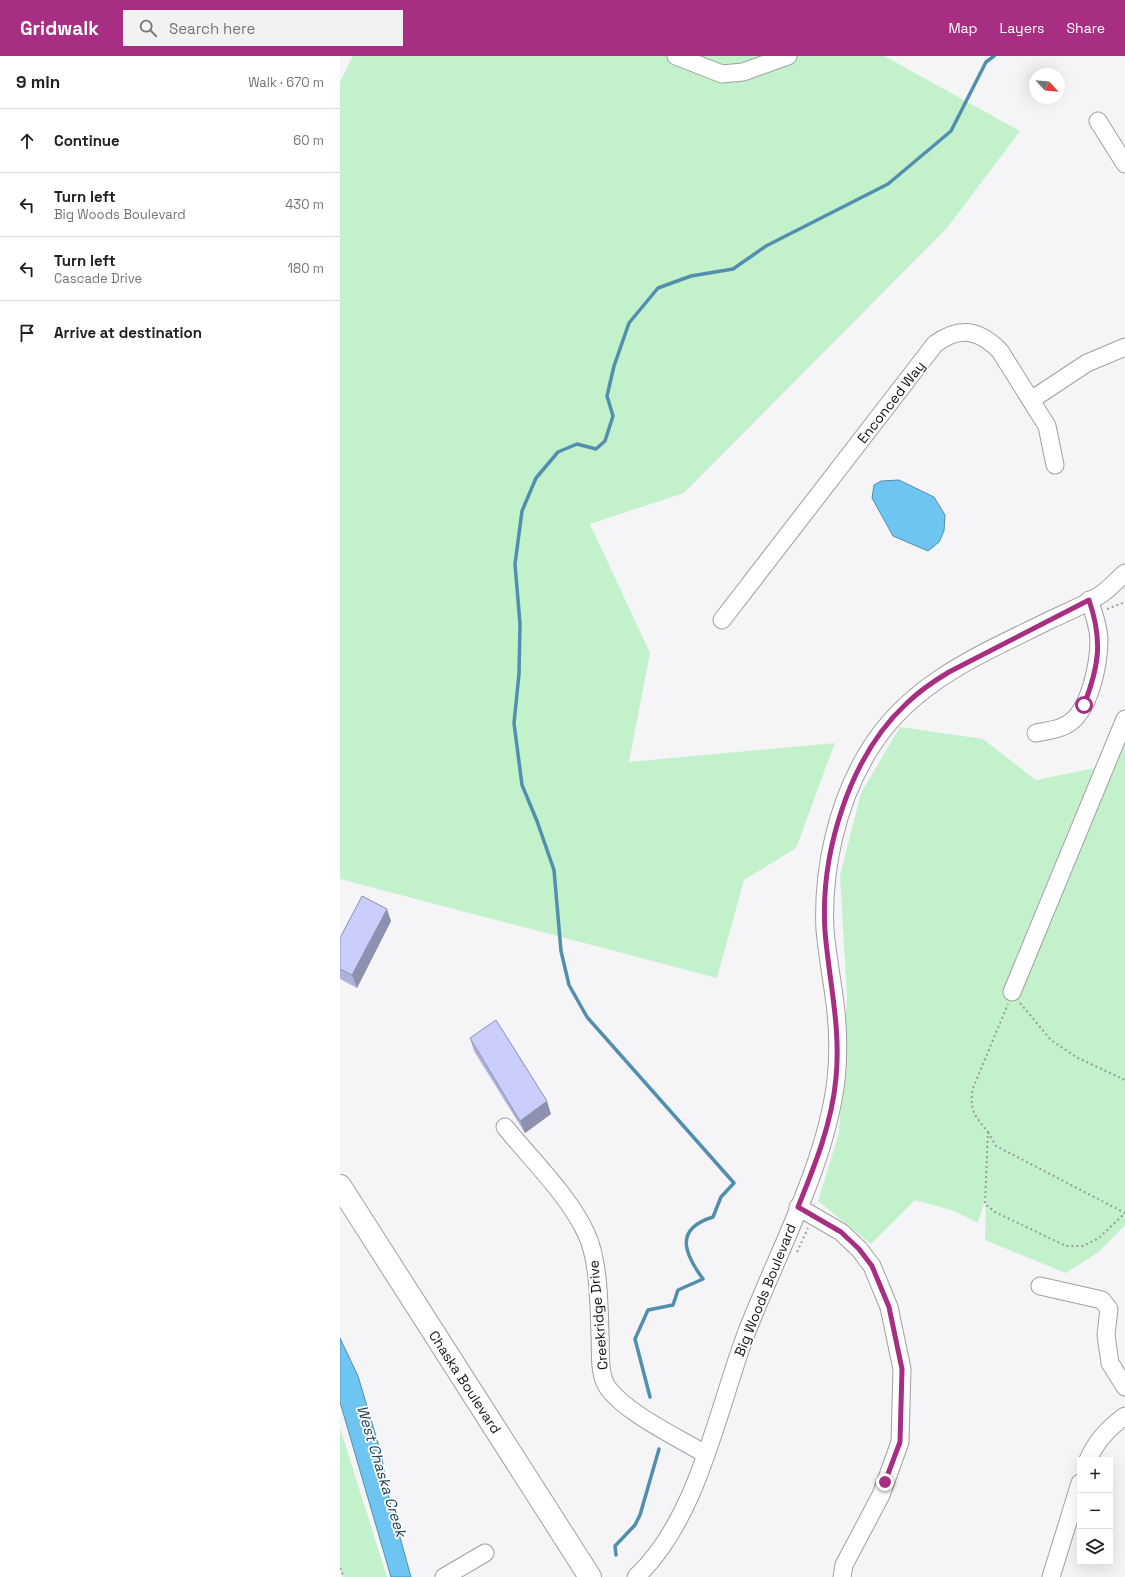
<!DOCTYPE html>
<meta charset="utf-8">
<style>
body{margin:0;font-family:"Space Grotesk",sans-serif;background:#f2f2f2;color:#202124}
.controls{position:absolute;right:12px;bottom:12px;display:grid;overflow:hidden;border-radius:0px;box-shadow:0 4px 16px #0002}
.controls button{width:36px;height:36px;display:grid;place-items:center;padding:0;border:0;border-bottom:1px solid #e0e0e0;background:#fff;color:#202124;font:20px sans-serif}
.compass{position:absolute;left:689px;top:12px;width:36px;height:36px;border-radius:50%;background:#fff;box-shadow:0 4px 16px #0002;rotate:116deg}
.stop{position:absolute;width:12px;height:12px;margin:-9px;border:3px solid #a72e82;border-radius:50%;background:#fff}
.stop.end{background:#a72e82;border-color:#fff;box-shadow:0 1px 4px #0008}
.list{margin:0;padding:0;list-style:none}
h2{display:flex;justify-content:space-between;align-items:center;height:52px;margin:0;padding:0 16px;font-size:17px}
h2 small{font-size:13px;font-weight:400;color:#757577}
.list li{display:grid;grid-template-columns:26px 1fr auto;gap:12px;align-items:center;box-sizing:border-box;height:64px;padding:0 16px;border-top:1px solid #e0e0e0}
.list b{display:block;font-size:15px;white-space:nowrap}
.list p{margin:0;font-size:13px;white-space:nowrap;color:#757577}
.list em{font-size:13px;font-style:normal;color:#757577}
.icon{flex:none;width:22px;height:22px;fill:none;stroke:currentColor;stroke-width:2;stroke-linecap:round;stroke-linejoin:round}
.map{position:relative;flex:none;width:785px;height:1521px;overflow:hidden}
header{display:flex;align-items:center;gap:24px;box-sizing:border-box;height:56px;padding:0 20px;background:#a72e82;color:#fff}
header strong{font-size:19px}
nav{display:flex;gap:22px;margin-inline-start:auto;font-size:14px}
.search{width:280px;height:36px;background:#f2f2f2;display:flex;align-items:center;gap:10px;box-sizing:border-box;padding:0 14px;border-radius:0px;color:#757577;font-size:15px}
main{display:flex}
aside{flex:1;background:#fff}
.map>svg:first-child{display:block}
.green{fill:#c3f1cc}
.water{fill:#6ec5f1;stroke:#528fae}
.lines{fill:none;stroke-linecap:round;stroke-linejoin:round}
.stream{stroke:#528fae;stroke-width:3.5}
.minor-casing{stroke:#a0a0a3;stroke-width:19}
.major-casing{stroke:#a0a0a3;stroke-width:24}
.path{stroke:#9a9b9d;stroke-width:2;stroke-dasharray:2 3;stroke-linecap:butt}
.minor{stroke:#fff;stroke-width:17}
.major{stroke:#fff;stroke-width:22}
.wall{fill:#afb1d9}
.shaded-wall{fill:#8e90b0}
.building{fill:#cbcefc;stroke:#8e90b0}
.route{stroke:#a72e82;stroke-width:5}
.labels{text-anchor:middle;dominant-baseline:central;stroke-width:3.5;stroke-linejoin:round;paint-order:stroke}
.street-label{font-size:14px;fill:#111212;stroke:#fff}
.water-label{font-size:15px;font-style:italic;fill:#163d50;stroke:#fff}
</style>
<header>
<strong>Gridwalk</strong>
<div class="search"><svg class="icon" aria-label="search" viewBox="0 0 24 24"><circle cx="10" cy="10" r="6"/><path d="M15 15l6 6"/></svg>Search here</div>
<nav><a>Map</a><a>Layers</a><a>Share</a></nav>
</header>
<main>
<aside>
<h2>9 min<small>Walk · 670 m</small></h2>
<ul class="list">
<li><svg class="icon" aria-label="ahead" viewBox="0 0 24 24"><path d="M12 20V5M6 11l6-6 6 6"/></svg><div><b>Continue</b></div><em>60 m</em></li>
<li><svg class="icon" aria-label="left" viewBox="0 0 24 24"><path d="M17 20v-9H6M10 6l-5 5 5 5"/></svg><div><b>Turn left</b><p>Big Woods Boulevard</p></div><em>430 m</em></li>
<li><svg class="icon" aria-label="left" viewBox="0 0 24 24"><path d="M17 20v-9H6M10 6l-5 5 5 5"/></svg><div><b>Turn left</b><p>Cascade Drive</p></div><em>180 m</em></li>
<li><svg class="icon" aria-label="arrive" viewBox="0 0 24 24"><path d="M6 21V4h12l-3 4 3 4H6"/></svg><div><b>Arrive at destination</b></div></li>
</ul>
</aside>
<div class="map">
<svg width="785" height="1521" viewBox="0 0 785 1521">
<rect width="100%" height="100%" fill="#f5f5f8"/>
<!-- green -->
<g class="green">
<path d="M13 0H544L680 75 607 172 344 437 250 468 310 597 289 706 495 687 456 792 404 824 377 922 0 823V26Z"/>
<path d="M560 671 643 683 696 724 775 708 785 680V1169L760 1195 726 1217 645 1184 646 1141 638 1167 614 1155 575 1144 531 1188 478 1145 499 1077 507 940 500 820 521 737Z"/>
<path d="M0 1372 47 1521H3L0 1512Z"/>
</g>
<!-- water -->
<g class="water">
<path d="M559 424 594 441 605 459 604 475 599 486 588 495 553 480 532 442 534 429 541 425Z"/>
<path d="M0 1282 18 1320 41 1397 49 1441 71 1521H51L0 1346Z"/>
</g>
<g class="lines">
<!-- stream -->
<g class="stream">
<path d="M310 1341 295 1283 308 1254 333 1249 338 1234 363 1223C344 1197 334 1173 373 1161L381 1141 394 1127 247 961 229 929 221 895 214 814 197 765 182 729 174 667 179 618 180 568 175 508 182 455 196 422 218 396 237 388 256 393 265 385 273 360 267 340 274 310 289 267 318 232 351 220 393 213 426 190 548 128 611 75 646 6 654 0"/>
<path d="M276 1499 275 1490 295 1469 300 1459 319 1393"/>
</g>
<!-- minor casing -->
<g class="minor-casing">
<g id="minor">
<path d="M336 0 382 18 403 16 448 0"/>
<path d="M758 65 785 108"/>
<path d="M691 344 747 307 785 291"/>
<path d="M382 564 595 288C619 270 639 273 660 295L707 370 715 409"/>
<path d="M696 677C705 675 718 674 726 669 750 657 759 607 759 583 758 570 754 557 749 544"/>
<path d="M672 936 785 663"/>
<path d="M165 1071C191 1103 229 1140 246 1177 259 1203 259 1249 260 1278 261 1294 258 1318 268 1332 286 1357 337 1381 365 1398"/>
<path d="M458 1151 501 1176 519 1193 532 1210 549 1251 562 1313 560 1386 541 1439 504 1509 502 1521"/>
<path d="M700 1230 762 1244 769 1253 766 1279 770 1307 785 1331"/>
<path d="M748 1404C756 1385 768 1372 785 1360"/>
<path d="M104 1521 145 1497"/>
<path d="M296 1521C358 1463 377 1355 406 1278 437 1197 486 1109 496 1024 499 996 498 967 494 940 491 918 487 896 485 874 482 814 497 747 528 696 570 626 640 599 710 564 727 556 747 548 763 537 771 531 778 523 785 517"/>
<path d="M711 1521 740 1427"/>
</g>
</g>
<!-- major casing -->
<g class="major-casing">
<path id="major" d="M0 1130 250 1521"/>
</g>
<!-- path -->
<g class="path">
<path d="M767 553 785 546"/>
<path d="M680 947 711 984 736 1001 785 1024"/>
<path d="M648 1076 656 1090 785 1157 759 1182 743 1190H726L655 1156 645 1148 648 1076C634 1059 629 1054 633 1032L668 948"/>
<path d="M457 1196 468 1172"/>
<path d="M0 1512 4 1521"/>
</g>
<!-- minor -->
<use href="#minor" class="minor"/>
<!-- major -->
<use href="#major" class="major"/>
</g>
<!-- wall -->
<g class="wall">
<path d="M51 865 17 932 0 923V882Z"/>
<path d="M130 982 211 1058 185 1077 134 995Z"/>
</g>
<!-- shaded-wall -->
<g class="shaded-wall">
<path d="M47 853 51 865 17 932 12 919Z"/>
<path d="M207 1045 211 1058 185 1077 180 1065Z"/>
</g>
<!-- building -->
<g class="building">
<path d="M22 840 47 853 12 919 0 913V882Z"/>
<path d="M156 964 207 1045 180 1065 130 982Z"/>
</g>
<g class="lines">
<!-- route -->
<path class="route" d="M545 1426 560 1386 562 1313 549 1251 532 1210 519 1193 501 1176 458 1151C475 1109 492 1067 496 1022 501 971 489 925 485 875 480 798 509 701 566 648 579 635 594 625 609 616L749 544C763 585 759 610 744 649"/>
</g>
<g class="labels">
<!-- street labels -->
<g class="street-label">
<text transform="translate(551 346) rotate(-52)">Enconced Way</text>
<text transform="translate(425 1234) rotate(-68)">Big Woods Boulevard</text>
<text transform="translate(258 1259) rotate(-95)">Creekridge Drive</text>
<text transform="translate(125 1326) rotate(57)">Chaska Boulevard</text>
</g>
<!-- water labels -->
<g class="water-label">
<text transform="translate(42 1415) rotate(73)">West Chaska Creek</text>
</g>
</g>
</svg>
<div class="controls">
<button>+</button>
<button>−</button>
<button><svg class="icon" aria-label="layers" viewBox="0 0 24 24"><path d="M12 4l9 5-9 5-9-5zM3 14l9 5 9-5"/></svg></button>
</div>
<svg class="compass" viewBox="-18 -18 36 36"><path d="M0-13l5 13h-10z" fill="#e53935"/><path d="M0 13l5-13h-10z" fill="#757577"/></svg>
<div class="stop" style="left:744px;top:649px"></div>
<div class="stop end" style="left:545px;top:1426px"></div>
</div>
</main>
